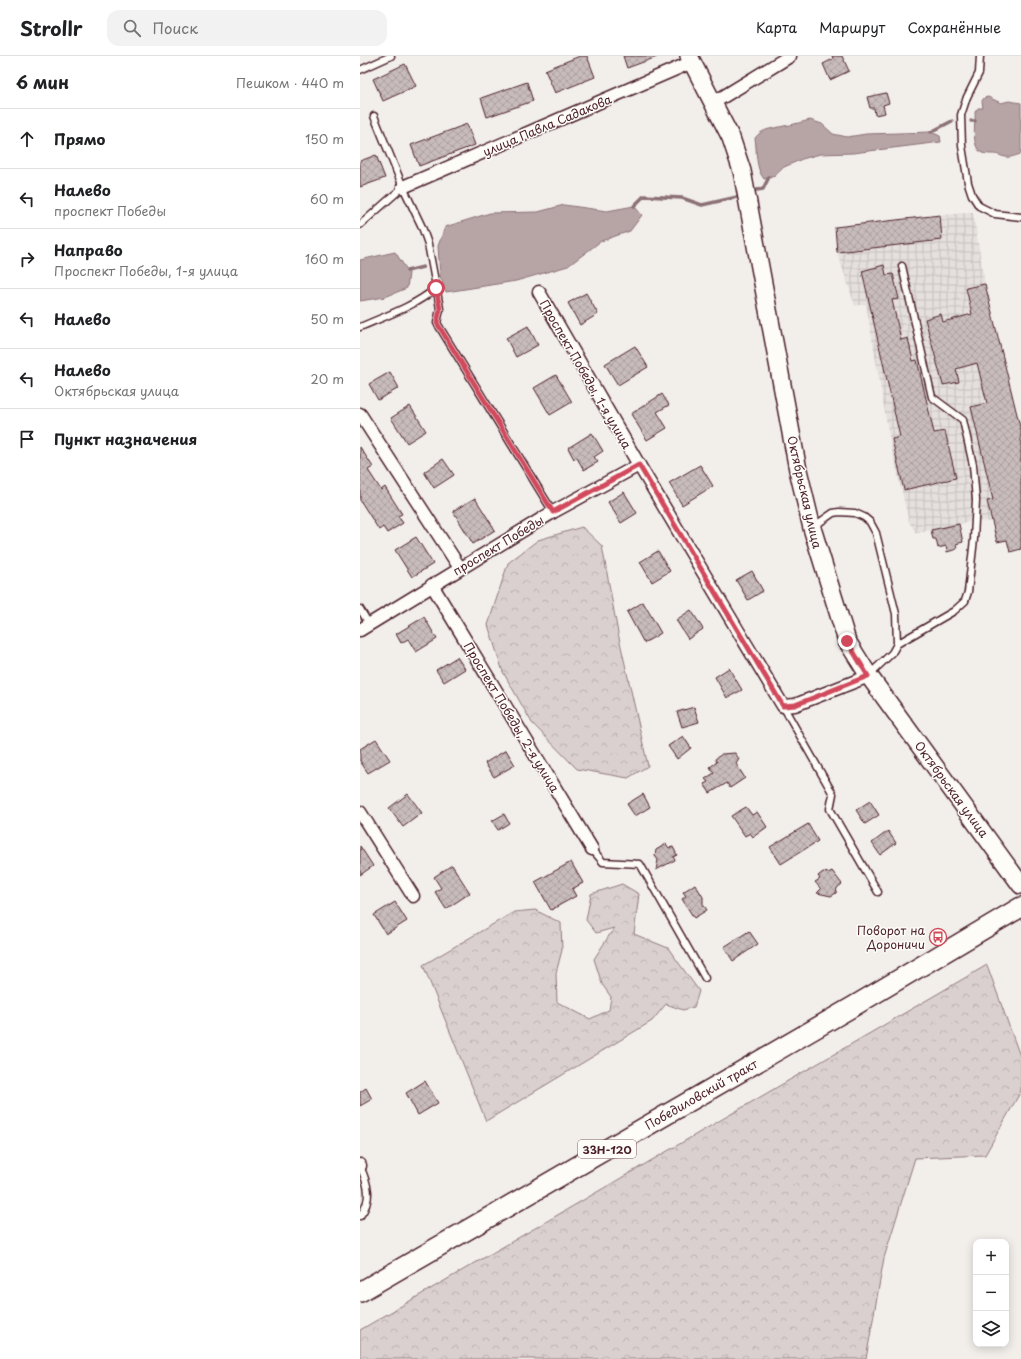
<!DOCTYPE html>
<html lang="ru">
<meta charset="utf-8">
<style>
body{margin:0;font-family:"Playpen Sans",sans-serif;background:#f2f2f2;color:#202124}
.controls{position:absolute;right:12px;bottom:12px;display:grid;overflow:hidden;border-radius:8px;box-shadow:0 2px 10px #0003}
.controls button{width:36px;height:36px;display:grid;place-items:center;padding:0;border:0;border-bottom:1px solid #e0e0e0;background:#fff;color:#202124;font:20px sans-serif}
.stop{position:absolute;width:12px;height:12px;margin:-9px;border:3px solid #d1495b;border-radius:50%;background:#fff}
.stop.end{background:#d1495b;border-color:#fff;box-shadow:0 1px 4px #0008}
.list{margin:0;padding:0;list-style:none}
h2{display:flex;justify-content:space-between;align-items:center;height:52px;margin:0;padding:0 16px;font-size:17px}
h2 small{font-size:13px;font-weight:400;color:#757577}
.list li{display:grid;grid-template-columns:26px 1fr auto;gap:12px;align-items:center;box-sizing:border-box;height:60px;padding:0 16px;border-top:1px solid #e0e0e0}
.list b{display:block;font-size:15px;white-space:nowrap}
.list p{margin:0;font-size:13px;white-space:nowrap;color:#757577}
.list em{font-size:13px;font-style:normal;color:#757577}
.icon{flex:none;width:22px;height:22px;fill:none;stroke:currentColor;stroke-width:2;stroke-linecap:round;stroke-linejoin:round}
.map{position:relative;flex:none;width:661px;height:1303px;overflow:hidden}
header{display:flex;align-items:center;gap:24px;box-sizing:border-box;height:56px;padding:0 20px;background:#fff;border-bottom:1px solid #e0e0e0}
header strong{font-size:19px}
nav{display:flex;gap:22px;margin-inline-start:auto;font-size:14px}
.search{width:280px;height:36px;background:#f2f2f2;display:flex;align-items:center;gap:10px;box-sizing:border-box;padding:0 14px;border-radius:12px;color:#757577;font-size:15px}
main{display:flex}
aside{flex:1;background:#fff}
.map>svg:first-child{display:block}
.industrial{fill:url(#industrial-grid)}
.forest{fill:url(#forest-crowns);stroke:#92787d}
.water{fill:#b7a5a6;stroke:#8b6f75}
.lines{fill:none;stroke-linecap:round;stroke-linejoin:round}
.stream{stroke:#8b6f75;stroke-width:3.5}
.building{fill:url(#building-cross-hatch);stroke:#4a1f2b}
.lane-casing{stroke:#4a1f2b;stroke-width:9}
.street-casing{stroke:#4a1f2b;stroke-width:15}
.secondary-casing{stroke:#4a1f2b;stroke-width:20}
.primary-casing{stroke:#4a1f2b;stroke-width:22}
.lane{stroke:#fdfcf7;stroke-width:6}
.street{stroke:#fdfcf7;stroke-width:12}
.secondary{stroke:#fdfcf7;stroke-width:17}
.primary{stroke:#fdfcf7;stroke-width:19}
.route{stroke:#d1495b;stroke-width:5}
.labels{text-anchor:middle;dominant-baseline:central;stroke-width:3;stroke-linejoin:round;paint-order:stroke}
.shield{fill:#fdfcf7;stroke:#806168;stroke-width:1}
.shield-label{font-size:11px;font-weight:bold;fill:#4a1f2b}
.street-label{font-size:12px;fill:#4a1f2b;stroke:#fdfcf7}
.poi-label{font-size:12px;fill:#4a1f2b;stroke:#fdfcf7;text-anchor:end}
</style>
<header>
<strong>Strollr</strong>
<div class="search"><svg class="icon" aria-label="search" viewBox="0 0 24 24"><circle cx="10" cy="10" r="6"/><path d="M15 15l6 6"/></svg>Поиск</div>
<nav><a>Карта</a><a>Маршрут</a><a>Сохранённые</a></nav>
</header>
<main>
<aside>
<h2>6 мин<small>Пешком · 440 m</small></h2>
<ul class="list">
<li><svg class="icon" aria-label="ahead" viewBox="0 0 24 24"><path d="M12 20V5M6 11l6-6 6 6"/></svg><div><b>Прямо</b></div><em>150 m</em></li>
<li><svg class="icon" aria-label="left" viewBox="0 0 24 24"><path d="M17 20v-9H6M10 6l-5 5 5 5"/></svg><div><b>Налево</b><p>проспект Победы</p></div><em>60 m</em></li>
<li><svg class="icon" aria-label="right" viewBox="0 0 24 24"><path d="M7 20v-9h11M14 6l5 5-5 5"/></svg><div><b>Направо</b><p>Проспект Победы, 1-я улица</p></div><em>160 m</em></li>
<li><svg class="icon" aria-label="left" viewBox="0 0 24 24"><path d="M17 20v-9H6M10 6l-5 5 5 5"/></svg><div><b>Налево</b></div><em>50 m</em></li>
<li><svg class="icon" aria-label="left" viewBox="0 0 24 24"><path d="M17 20v-9H6M10 6l-5 5 5 5"/></svg><div><b>Налево</b><p>Октябрьская улица</p></div><em>20 m</em></li>
<li><svg class="icon" aria-label="arrive" viewBox="0 0 24 24"><path d="M6 21V4h12l-3 4 3 4H6"/></svg><div><b>Пункт назначения</b></div></li>
</ul>
</aside>
<div class="map">
<svg width="661" height="1303" viewBox="0 0 661 1303">
<defs>
<pattern id="industrial-grid" width="8" height="8" patternUnits="userSpaceOnUse"><rect width="8" height="8" fill="#e5dfdd"/><path d="M0 4h8M4 0v8" fill="none" stroke="#c6bfbe"/></pattern>
<pattern id="forest-crowns" width="20" height="18" patternUnits="userSpaceOnUse"><rect width="20" height="18" fill="#d9d0cf"/><path d="M2 6a3 3 0 1 1 6 0M12 15a3 3 0 1 1 6 0" fill="none" stroke="#bcb2b2"/></pattern>
<pattern id="building-cross-hatch" width="8" height="8" patternUnits="userSpaceOnUse"><rect width="8" height="8" fill="#c8bbbb"/><path d="M0 0l8 8M0 8l8-8" fill="none" stroke="#ada0a1"/></pattern>
</defs>
<rect width="100%" height="100%" fill="#f2efeb"/>
<filter id="ink" filterUnits="userSpaceOnUse"><feTurbulence type="fractalNoise" baseFrequency=".025" numOctaves="2"/><feDisplacementMap in="SourceGraphic" scale="8" xChannelSelector="R" yChannelSelector="G"/><feConvolveMatrix kernelMatrix="1 2 1 2 8 2 1 2 1" color-interpolation-filters="sRGB"/></filter>
<g filter="url(#ink)">
<!-- industrial -->
<path class="industrial" d="M613 156 625 228 661 375V481L637 486 632 466 612 465 599 468 603 486 596 488 597 493 587 496 586 491 578 492 576 483H573L571 474 556 477 549 466 530 386 506 248 495 250 477 196 475 171Z"/>
<!-- forest -->
<g class="forest">
<path d="M222 471 242 490 258 577 288 710 268 722 217 713 172 667 143 616 128 569 148 507 178 484Z"/>
<path d="M262 828 279 838 274 878 308 892 339 935 334 951 323 954 306 948 292 965 126 1065 63 909 154 856 175 854 201 867 202 894 196 917 197 946 230 963 249 954 251 941 242 928 234 903 254 872 236 877 226 864 231 838Z"/>
<path d="M627 909 661 1003V1035L625 1099 555 1102 524 1202 506 1303H0V1274Z"/>
</g>
<!-- water -->
<g class="water">
<path d="M628 41 641 47 649 45 661 47V98C656 99 651 102 646 101 642 101 639 98 634 98 630 98 625 98 622 97 610 90 616 67 615 56L618 52H623L622 45 624 42Z"/>
<path d="M450 64 462 68 473 78 487 81 506 78 571 76 580 80 581 86 493 97 460 98 442 103 422 112 415 120 404 123C395 112 397 95 395 82 403 72 412 73 424 70 433 69 441 66 450 64Z"/>
<path d="M204 149 247 155 274 150 282 159 270 175 241 185 208 210 156 225 86 236 80 220 78 190 85 171 130 157 178 156Z"/>
<path d="M35 196 49 217 47 232 25 241 0 245V204Z"/>
</g>
<g class="lines">
<!-- stream -->
<g class="stream">
<path d="M611 65H615"/>
<path d="M571 76 592 65"/>
<path d="M397 134 403 133 409 121"/>
<path d="M274 150 284 140 322 142 342 149 377 141"/>
<path d="M47 215 63 211"/>
</g>
</g>
<!-- building -->
<g class="building">
<path d="M220 0H227L235 21 195 37 185 14Z"/>
<path d="M263 0H297V1L267 12Z"/>
<path d="M472 0H482L489 15 470 24 463 8 473 3Z"/>
<path d="M45 8 56 30 23 45 13 23Z"/>
<path d="M167 26 173 45 127 61 121 42Z"/>
<path d="M526 37 529 47 523 49 525 57 515 59 514 52H510L507 41Z"/>
<path d="M107 68 115 89 59 110 51 89Z"/>
<path d="M16 99 25 122 0 131V105Z"/>
<path d="M580 159 582 184 477 196 475 171Z"/>
<path d="M524 209 526 219 533 218 539 243 532 244 541 284 548 282 553 305 557 304 574 377 585 375 596 422 544 434 532 383 540 381 502 215Z"/>
<path d="M625 228 661 375V493L650 496 647 484 637 486 627 445 633 444 611 351 627 347 617 307 596 313 599 326 583 329 565 263 581 258 583 266 612 258 606 232Z"/>
<path d="M226 237 238 258 220 269 208 247Z"/>
<path d="M168 270 178 289 156 301 146 282Z"/>
<path d="M275 290 288 311 258 329 245 308Z"/>
<path d="M30 316 39 332 18 344 9 328Z"/>
<path d="M196 319 212 346 190 359 174 332Z"/>
<path d="M302 338 309 349 297 356 307 372 287 384 271 358Z"/>
<path d="M50 350 66 375 47 387 31 362Z"/>
<path d="M232 377 243 395 234 401 238 406 224 414 217 402 214 403 208 392Z"/>
<path d="M0 391 13 411 8 414 21 434 25 431 42 458 38 460 43 467 27 477 23 471 19 474 0 444Z"/>
<path d="M83 403 94 419 74 432 64 416Z"/>
<path d="M340 409 353 430 322 449 309 427Z"/>
<path d="M264 436 277 457 261 467 248 446Z"/>
<path d="M115 442 135 474 113 488 93 455Z"/>
<path d="M599 468 603 486 596 488 597 493 587 496 586 490 578 492 576 483H573L571 474Z"/>
<path d="M56 481 73 508 52 521 35 494Z"/>
<path d="M298 495 310 515 292 526 280 506Z"/>
<path d="M392 515 403 535 388 544 376 524Z"/>
<path d="M283 546 301 577 284 587 267 556Z"/>
<path d="M331 554 343 573 328 583 316 564Z"/>
<path d="M64 561 77 583 56 596 48 583 41 587 36 578Z"/>
<path d="M97 601 105 613 84 626 76 614Z"/>
<path d="M369 612 382 634 367 642 355 621Z"/>
<path d="M334 651 339 666 322 671 317 656Z"/>
<path d="M323 680 331 692 317 703 308 690Z"/>
<path d="M16 683 30 704 8 717 0 705V693Z"/>
<path d="M146 694 155 709 134 721 125 707Z"/>
<path d="M375 697 379 703 376 708 385 722 370 732 367 727 350 737 344 728 348 726 345 723 354 717 350 711 357 706 355 703 362 698Z"/>
<path d="M48 738 62 757 43 771 29 752Z"/>
<path d="M283 738 290 751 275 760 267 748Z"/>
<path d="M510 745 519 759 505 768 496 754Z"/>
<path d="M386 751 392 759 397 756 407 771 393 781 390 777 385 780 371 760Z"/>
<path d="M144 758 149 767 138 774 132 765Z"/>
<path d="M448 768 458 785 421 808 410 791Z"/>
<path d="M528 775 536 787 520 799 512 787Z"/>
<path d="M306 788 309 792 313 791 317 799 313 801 315 804 296 814 298 804 295 800 296 794Z"/>
<path d="M0 790 13 810 0 819Z"/>
<path d="M211 806 223 827 212 833 216 840 191 854 175 826Z"/>
<path d="M92 809 110 837 86 853 75 836 81 832 74 821Z"/>
<path d="M472 815 482 828 477 832 476 837 471 840 457 837 461 833 455 826 460 823 458 820 463 816 468 817Z"/>
<path d="M335 828 343 841V848L347 854 334 862 322 843 326 840 323 836Z"/>
<path d="M35 846 47 865 26 878 14 859Z"/>
<path d="M389 875 398 888 373 905 364 891Z"/>
<path d="M65 1025 78 1047 58 1059 46 1037Z"/>
<path d="M6 1032 12 1043 0 1050V1036Z"/>
</g>
<g class="lines">
<!-- lane casing -->
<g class="lane-casing">
<g id="lane">
<path d="M620 0 619 17 607 41 601 59 602 90 608 127 612 139 619 150 635 158 661 161"/>
<path d="M0 14 31 0"/>
<path d="M14 60 43 131 62 171 68 188 78 241 80 253 77 267 193 456"/>
<path d="M0 169 43 131"/>
<path d="M0 271C26 260 55 250 76 232"/>
<path d="M453 471 473 457 479 456 495 457 504 461 510 466 516 477 536 558 537 588"/>
<path d="M0 553 9 568"/>
<path d="M510 618 532 597 537 588 594 555 605 545 608 536 614 483 616 444 613 409 603 364 572 341 542 210"/>
<path d="M423 650 473 738 470 753 518 836"/>
<path d="M232 793 243 806 280 808 345 922"/>
<path d="M0 1160C13 1143 8 1128 0 1110"/>
</g>
</g>
<!-- street casing -->
<g class="street-casing">
<g id="street">
<path d="M353 47 430 0"/>
<path d="M43 131 332 6"/>
<path d="M179 236 279 409 423 650 435 649 509 620"/>
<path d="M0 358 100 512"/>
<path d="M72 529 232 793"/>
<path d="M0 574 193 456 279 409"/>
<path d="M0 756 53 840"/>
<path d="M0 1109V1110"/>
</g>
</g>
<!-- secondary casing -->
<g class="secondary-casing">
<path id="secondary" d="M329 0 371 82 382 115 438 414 452 472 487 585 509 620 661 829"/>
</g>
<!-- primary casing -->
<g class="primary-casing">
<path id="primary" d="M0 1236 494 950 661 851"/>
</g>
<!-- lane -->
<use href="#lane" class="lane"/>
<!-- street -->
<use href="#street" class="street"/>
<!-- secondary -->
<use href="#secondary" class="secondary"/>
<!-- primary -->
<use href="#primary" class="primary"/>
</g>
</g>
<g class="lines" filter="url(#ink)">
<!-- route -->
<path class="route" d="M76 232 80 253 77 267 193 456 279 409 423 650 435 649 508 620 487 585"/>
</g>
<!-- icons -->
<defs>
<g id="bus-ring" transform="scale(0.9)"><circle r="9.5" fill="#fdfcf7" stroke="#d1495b" stroke-width="1.5"/><path d="M-5-6H5V4H4V6H2V4H-2V6H-4V4H-5ZM-3.5-4V0h7V-4ZM-3.5 1.2v1.5H-2V1.2ZM2 1.2v1.5H3.5V1.2Z" fill="#d1495b"/></g>
</defs>
<g fill-rule="evenodd">
<use href="#bus-ring" x="578" y="881"/>
</g>
<g class="labels">
<!-- shield labels -->
<rect class="shield" x="218" y="1084" width="58" height="18" rx="3"/>
<g class="shield-label">
<text x="247" y="1093">33Н-120</text>
</g>
<!-- street labels -->
<g class="street-label">
<text transform="translate(187 69) rotate(-23)">улица Павла Садакова</text>
<text transform="translate(226 318) rotate(60)">Проспект Победы, 1-я улица</text>
<text transform="translate(445 436) rotate(77)">Октябрьская улица</text>
<text transform="translate(138 489) rotate(-31)">проспект Победы</text>
<text transform="translate(152 661) rotate(59)">Проспект Победы, 2-я улица</text>
<text transform="translate(592 733) rotate(54)">Октябрьская улица</text>
<text transform="translate(341 1038) rotate(-30)">Победиловский тракт</text>
</g>
<!-- poi labels -->
<g class="poi-label">
<text x="565" y="874">Поворот на<tspan x="565" dy="14">Дороничи</tspan></text>
</g>
</g>
</svg>
<div class="controls">
<button>+</button>
<button>−</button>
<button><svg class="icon" aria-label="layers" viewBox="0 0 24 24"><path d="M12 4l9 5-9 5-9-5zM3 14l9 5 9-5"/></svg></button>
</div>
<div class="stop" style="left:76px;top:232px"></div>
<div class="stop end" style="left:487px;top:585px"></div>
</div>
</main>
